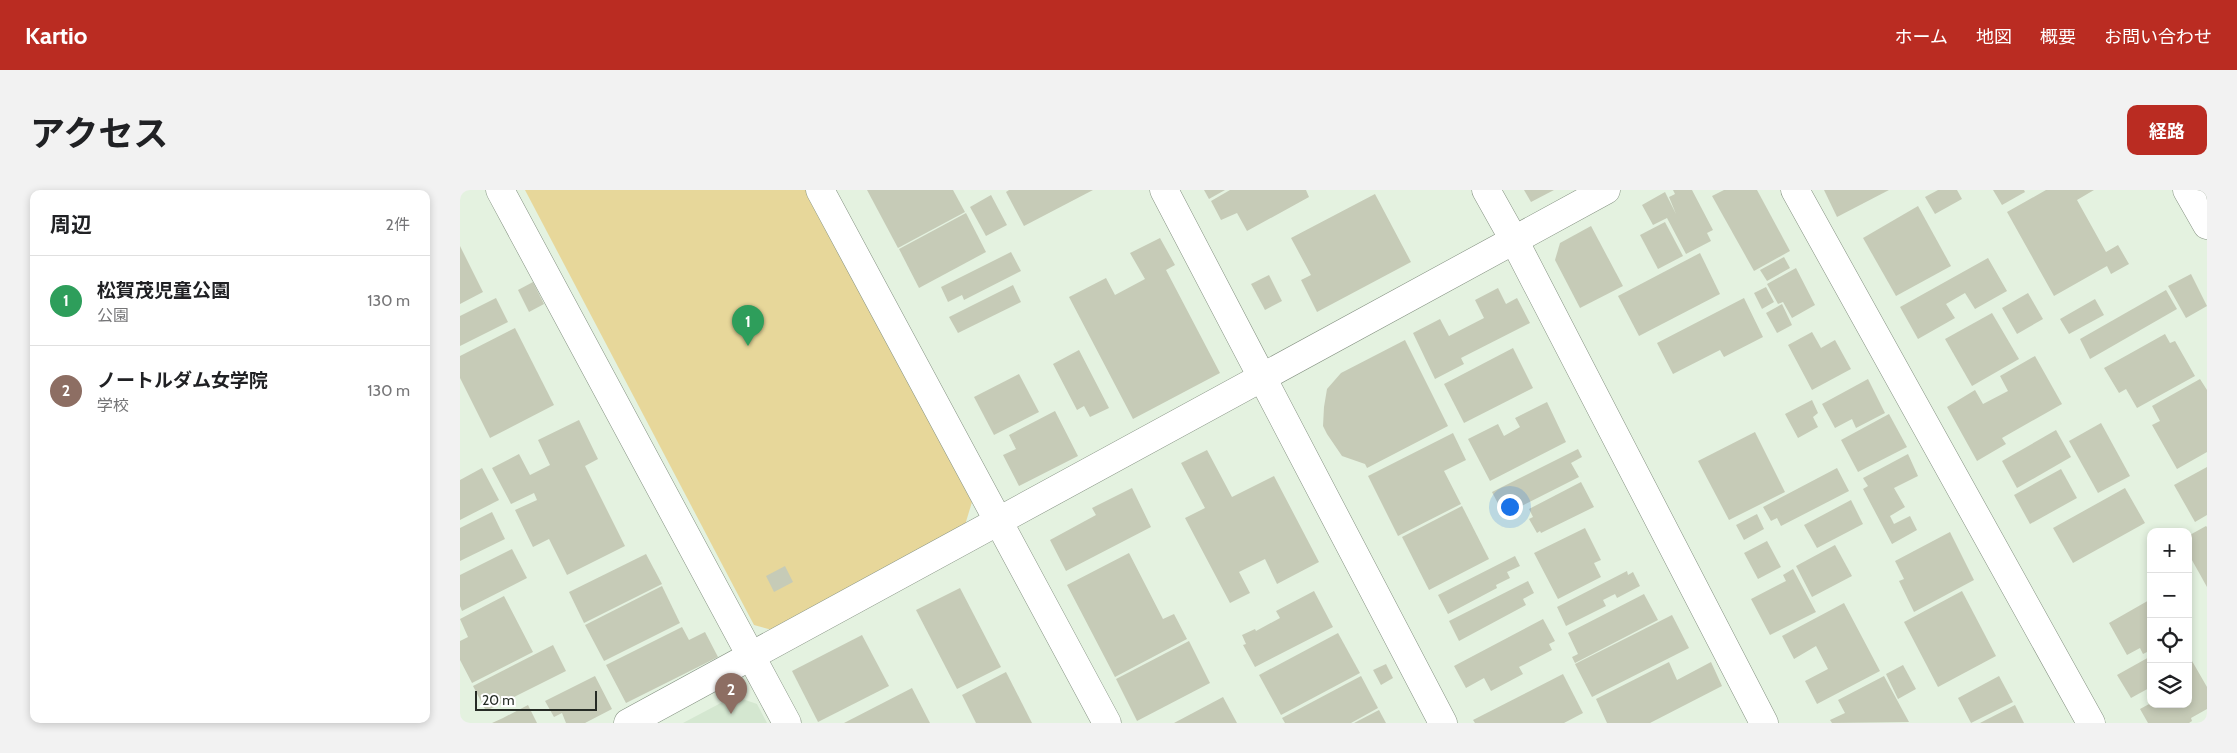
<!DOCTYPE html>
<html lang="ja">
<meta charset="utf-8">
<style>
body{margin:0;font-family:Cabin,"Noto Sans JP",sans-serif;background:#f2f2f2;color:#202124}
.controls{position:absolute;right:15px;bottom:15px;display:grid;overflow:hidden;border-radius:10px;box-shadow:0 2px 8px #0003}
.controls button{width:45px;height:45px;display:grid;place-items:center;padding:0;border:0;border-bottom:1px solid #e0e0e0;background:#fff;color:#202124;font:25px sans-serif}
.scale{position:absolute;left:15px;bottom:12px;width:122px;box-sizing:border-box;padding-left:5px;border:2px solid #262b25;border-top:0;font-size:14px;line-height:18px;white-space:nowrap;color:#262b25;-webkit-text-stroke:4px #fff;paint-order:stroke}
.you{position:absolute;left:1049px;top:316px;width:18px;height:18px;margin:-12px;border:4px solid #fff;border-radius:50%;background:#1a73e8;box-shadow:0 0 0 8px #1a73e833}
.badge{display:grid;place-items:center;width:32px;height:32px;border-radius:50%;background:#ba2c22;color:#fff;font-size:16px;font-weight:700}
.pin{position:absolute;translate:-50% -41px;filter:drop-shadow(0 1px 2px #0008)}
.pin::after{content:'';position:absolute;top:26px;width:18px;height:15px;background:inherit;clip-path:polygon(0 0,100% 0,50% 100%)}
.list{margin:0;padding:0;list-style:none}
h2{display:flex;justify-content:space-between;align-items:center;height:65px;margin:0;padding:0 20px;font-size:21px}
h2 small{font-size:16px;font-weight:400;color:#757577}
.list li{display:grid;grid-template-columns:32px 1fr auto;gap:15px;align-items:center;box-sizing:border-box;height:90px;padding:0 20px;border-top:1px solid #e0e0e0}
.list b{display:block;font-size:19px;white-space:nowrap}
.list p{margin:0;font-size:16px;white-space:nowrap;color:#757577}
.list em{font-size:16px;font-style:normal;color:#757577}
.icon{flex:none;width:28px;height:28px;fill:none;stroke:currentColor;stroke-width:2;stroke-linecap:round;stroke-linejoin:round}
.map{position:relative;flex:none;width:1747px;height:533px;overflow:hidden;border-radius:10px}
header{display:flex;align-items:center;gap:30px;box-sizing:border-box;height:70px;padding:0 25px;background:#ba2c22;color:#fff}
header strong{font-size:24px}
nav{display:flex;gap:28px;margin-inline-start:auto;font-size:18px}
.intro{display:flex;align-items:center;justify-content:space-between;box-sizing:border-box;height:120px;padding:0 30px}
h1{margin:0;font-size:35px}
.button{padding:12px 22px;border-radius:10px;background:#ba2c22;color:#fff;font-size:18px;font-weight:700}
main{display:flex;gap:30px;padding:0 30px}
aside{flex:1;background:#fff;border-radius:10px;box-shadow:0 2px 8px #0003}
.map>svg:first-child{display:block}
.built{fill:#d4e7d0}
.green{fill:#e7d79a}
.building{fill:#c6cbb7}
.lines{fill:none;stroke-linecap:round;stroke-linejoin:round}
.minor-casing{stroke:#849181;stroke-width:29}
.minor{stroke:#fff;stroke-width:28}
</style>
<header>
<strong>Kartio</strong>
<nav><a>ホーム</a><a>地図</a><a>概要</a><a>お問い合わせ</a></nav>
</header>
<div class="intro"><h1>アクセス</h1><a class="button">経路</a></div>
<main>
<aside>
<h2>周辺<small>2件</small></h2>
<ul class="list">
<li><span class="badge" style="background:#2e9e5b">1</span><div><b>松賀茂児童公園</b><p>公園</p></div><em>130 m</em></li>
<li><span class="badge" style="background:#8d6e63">2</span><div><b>ノートルダム女学院</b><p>学校</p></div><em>130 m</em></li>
</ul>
</aside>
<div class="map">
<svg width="1747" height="533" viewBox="0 0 1747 533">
<rect width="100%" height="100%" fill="#e4f2e0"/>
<!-- built -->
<path class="built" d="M274 506 297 514 307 533H223Z"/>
<!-- green -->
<path class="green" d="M65 0H347L512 312 505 335 312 440 294 435Z"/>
<!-- building -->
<g class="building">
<path d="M407 0H493L505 22 438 58Z"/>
<path d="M549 0H633L564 36 546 2Z"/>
<path d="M744 0H765L749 9Z"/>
<path d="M770 0H846L849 7 787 41 777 23 761 30 751 11Z"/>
<path d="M1064 0H1094L1071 12Z"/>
<path d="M1213 0H1232L1253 40 1247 43 1251 51 1226 64 1207 28 1193 35 1182 15 1205 2 1216 24 1209 7 1215 4Z"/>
<path d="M1264 0H1297L1330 61 1294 81 1252 6Z"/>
<path d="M1364 0H1429L1377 27Z"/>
<path d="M1478 0H1497L1502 9 1475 24 1465 7Z"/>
<path d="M1533 0H1564L1565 2 1542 15Z"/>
<path d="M1586 0H1634L1617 10 1646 62 1658 55 1669 74 1651 84 1647 76 1594 106 1547 22Z"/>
<path d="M915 4 951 72 857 122 841 90 851 85 831 48Z"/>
<path d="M531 5 547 35 526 46 510 17Z"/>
<path d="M1458 16 1491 76 1436 106 1403 48Z"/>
<path d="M506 23 526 62 459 98 439 59Z"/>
<path d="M1205 32 1223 66 1198 79 1180 45Z"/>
<path d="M1131 36 1163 96 1120 118 1095 70 1100 53Z"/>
<path d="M700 48 715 75 706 80 760 183 673 229 609 107 646 88 655 105 685 89 670 63Z"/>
<path d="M0 56 23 102 0 114Z"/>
<path d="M551 62 561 81 504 110 502 105 488 112 481 97Z"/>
<path d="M1240 63 1260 104 1179 146 1158 106Z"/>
<path d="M1324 67 1330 78 1307 91 1300 80Z"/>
<path d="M1528 68 1547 101 1515 119 1505 103 1486 114 1495 128 1458 149 1440 117Z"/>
<path d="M1336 78 1355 115 1332 128 1323 112 1318 114 1307 94Z"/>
<path d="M1731 84 1747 116 1726 128 1708 96Z"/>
<path d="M809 85 822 111 805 120 791 94Z"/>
<path d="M73 92 84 114 69 122 58 100Z"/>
<path d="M553 95 561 112 498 143 489 127Z"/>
<path d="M1306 97 1314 112 1302 119 1294 103Z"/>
<path d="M1038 98 1046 114 1057 108 1070 133 1001 168 1004 174 975 189 953 143 980 129 989 146 1024 128 1015 110Z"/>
<path d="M1706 100 1717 119 1630 169 1620 149Z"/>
<path d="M1568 103 1583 129 1557 144 1542 118Z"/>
<path d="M36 108 48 132 0 156V126Z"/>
<path d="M1284 108 1303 147 1264 167 1260 160 1213 184 1197 153Z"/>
<path d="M1635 109 1644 125 1609 144 1600 129Z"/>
<path d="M1322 114 1332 135 1317 143 1306 123Z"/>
<path d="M1532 123 1559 169 1512 196 1485 149Z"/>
<path d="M55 138 94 215 30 248 0 188V166Z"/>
<path d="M1352 142 1361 158 1375 150 1391 179 1352 200 1328 155Z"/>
<path d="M1705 144 1710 153 1715 151 1735 186 1677 218 1666 199 1659 203 1644 178Z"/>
<path d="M945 150 988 236 907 278 905 274 882 266 867 244 863 236 864 217 867 199 881 183Z"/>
<path d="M1053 158 1073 198 1004 233 984 194Z"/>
<path d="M619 160 649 218 630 227 624 216 617 220 593 174Z"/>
<path d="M1575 166 1602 214 1542 248 1546 254 1517 271 1487 217 1515 200 1523 214 1548 201 1540 186Z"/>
<path d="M559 184 579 222 534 245 514 207Z"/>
<path d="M1408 189 1425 223 1396 238 1392 229 1375 238 1362 214Z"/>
<path d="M1740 189 1747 200V262L1717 279 1692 235 1700 231 1692 216Z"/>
<path d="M1352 210 1358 223 1353 227 1358 237 1338 248 1325 224Z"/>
<path d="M1087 212 1106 252 1030 291 1008 249 1038 234 1044 246 1060 237 1055 228Z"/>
<path d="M595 221 618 266 559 296 543 265 556 259 549 245Z"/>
<path d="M1429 224 1447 257 1398 282 1381 250Z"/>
<path d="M119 230 138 269 125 276 165 356 107 385 89 349 73 357 55 320 77 310 74 303 51 314 32 278 59 264 70 285 90 275 78 250Z"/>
<path d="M1641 233 1670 286 1638 303 1609 251Z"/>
<path d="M1596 240 1611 267 1557 298 1542 271Z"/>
<path d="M1295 242 1325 302 1269 330 1238 271Z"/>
<path d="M993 243 1006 270 984 281 1001 314 938 346 908 286Z"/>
<path d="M1118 259 1122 267 1111 273 1119 287 1044 325 1032 302Z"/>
<path d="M747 260 772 307 814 286 859 372 817 394 805 369 779 382 790 403 770 413 725 328 745 318 721 273Z"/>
<path d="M1448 264 1458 286 1434 298 1445 317 1430 326 1434 334 1450 326 1457 340 1432 354 1403 299 1408 296 1403 288Z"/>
<path d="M1747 277V325L1735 332 1714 295Z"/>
<path d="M22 278 39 310 0 330V290Z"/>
<path d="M1377 278 1389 301 1321 336 1317 328 1311 331 1303 317Z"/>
<path d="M1601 279 1617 308 1570 334 1554 305Z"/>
<path d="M1121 292 1134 317 1081 343 1080 341 1077 343 1069 329 1073 327 1069 319Z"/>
<path d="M672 298 691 337 606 381 590 350 636 325 632 318Z"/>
<path d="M1665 298 1685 333 1613 373 1593 338Z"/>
<path d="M1391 310 1403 334 1357 358 1344 335Z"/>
<path d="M1002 316 1029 369 969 400 942 347Z"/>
<path d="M32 322 45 349 0 371V338Z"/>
<path d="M1297 324 1304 339 1284 350 1276 335Z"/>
<path d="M1746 336 1747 337V397L1728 363V346Z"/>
<path d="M1125 338 1141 370 1134 373 1141 387 1098 409 1074 363Z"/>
<path d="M1490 342 1514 390 1454 422 1439 391 1444 389 1435 371Z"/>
<path d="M1307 351 1321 377 1298 389 1284 363Z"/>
<path d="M1375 355 1392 386 1352 407 1336 376Z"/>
<path d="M52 359 67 388 2 421 0 416V385Z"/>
<path d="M669 363 703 429 714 424 727 449 655 487 607 395Z"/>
<path d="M186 364 202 394 124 433 109 402Z"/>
<path d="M1055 366 1060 376 1047 382 1050 388 1036 395 1037 398 988 424 978 405Z"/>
<path d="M325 376 333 392 314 402 306 386Z"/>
<path d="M1333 379 1356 422 1310 445 1291 409 1326 391 1323 385Z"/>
<path d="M1167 381 1168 385 1173 382 1180 396 1157 408 1155 404 1143 410 1146 416 1106 436 1097 417Z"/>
<path d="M1068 391 1074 403 1063 409 1066 415 999 451 989 431Z"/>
<path d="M202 396 220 433 144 471 125 435Z"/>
<path d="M500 398 541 477 497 499 456 420Z"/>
<path d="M854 401 873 437 795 477 783 455 786 454 782 445 795 439 796 441 820 428 816 421Z"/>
<path d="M1502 401 1536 466 1478 497 1444 432Z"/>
<path d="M1184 404 1198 430 1115 473 1112 467 1118 464 1108 443Z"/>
<path d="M44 406 73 462 12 493 0 470V451L8 447 0 429Z"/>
<path d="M1691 409V460L1683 464 1680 458 1667 465 1649 433Z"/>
<path d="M1384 413 1420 481 1357 514 1345 491 1368 479 1356 456 1334 469 1322 446Z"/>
<path d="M1212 425 1229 458 1132 507 1115 474Z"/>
<path d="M1083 429 1095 451 1089 454 1092 460 1059 477 1063 484 1031 501 1024 488 1006 498 994 476Z"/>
<path d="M222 437 229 450 245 442 258 467 166 513 146 475Z"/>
<path d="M878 443 900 483 821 525 799 485Z"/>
<path d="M402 445 429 496 358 532 332 481Z"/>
<path d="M729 451 750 493 677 531 656 489Z"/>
<path d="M93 455 106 481 26 521 13 496Z"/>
<path d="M1728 464 1747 497V519L1731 528 1732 531 1729 533H1688L1680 519 1691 513 1728 514Z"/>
<path d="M1691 466V497L1671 508 1657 485Z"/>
<path d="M1209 472 1217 490 1251 472 1262 496 1190 533H1147L1136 509Z"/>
<path d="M926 474 933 488 921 495 913 480Z"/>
<path d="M1443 475 1456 499 1438 509 1426 484Z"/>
<path d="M546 482 572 533H516L502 505Z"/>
<path d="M1103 484 1123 523 1104 533H1015L1013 530Z"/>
<path d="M135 486 152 519 125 533H106L102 523 94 527 85 511Z"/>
<path d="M901 486 918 518 891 533H825L822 528Z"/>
<path d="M1424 486 1449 532 1372 533 1370 530 1385 523 1378 510Z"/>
<path d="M1539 486 1553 512 1511 533 1498 508Z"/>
<path d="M452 498 470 533H384Z"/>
<path d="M763 507 777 533H714Z"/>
<path d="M68 515 77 533H32L43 528Z"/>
<path d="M1555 515 1564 533H1520Z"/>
<path d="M919 520 926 533H894Z"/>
</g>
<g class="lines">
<!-- minor casing -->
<g class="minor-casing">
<g id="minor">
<path d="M40 0 327 533"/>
<path d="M360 0 647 533"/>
<path d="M704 0 983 533"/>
<path d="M1026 0 1054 50 1304 533"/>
<path d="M1335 0 1631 533"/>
<path d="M1727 0 1747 35"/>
<path d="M168 533 1146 0"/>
</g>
</g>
<!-- minor -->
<use href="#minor" class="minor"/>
</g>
</svg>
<div class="controls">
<button>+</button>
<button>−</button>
<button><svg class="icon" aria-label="locate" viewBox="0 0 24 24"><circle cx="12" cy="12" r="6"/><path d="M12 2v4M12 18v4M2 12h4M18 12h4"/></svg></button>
<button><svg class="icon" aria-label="layers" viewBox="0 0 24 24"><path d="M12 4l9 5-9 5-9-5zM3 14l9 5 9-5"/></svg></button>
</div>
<div class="scale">20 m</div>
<div class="you"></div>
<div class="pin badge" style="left:288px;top:156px;background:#2e9e5b">1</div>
<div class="pin badge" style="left:271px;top:524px;background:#8d6e63">2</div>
</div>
</main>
